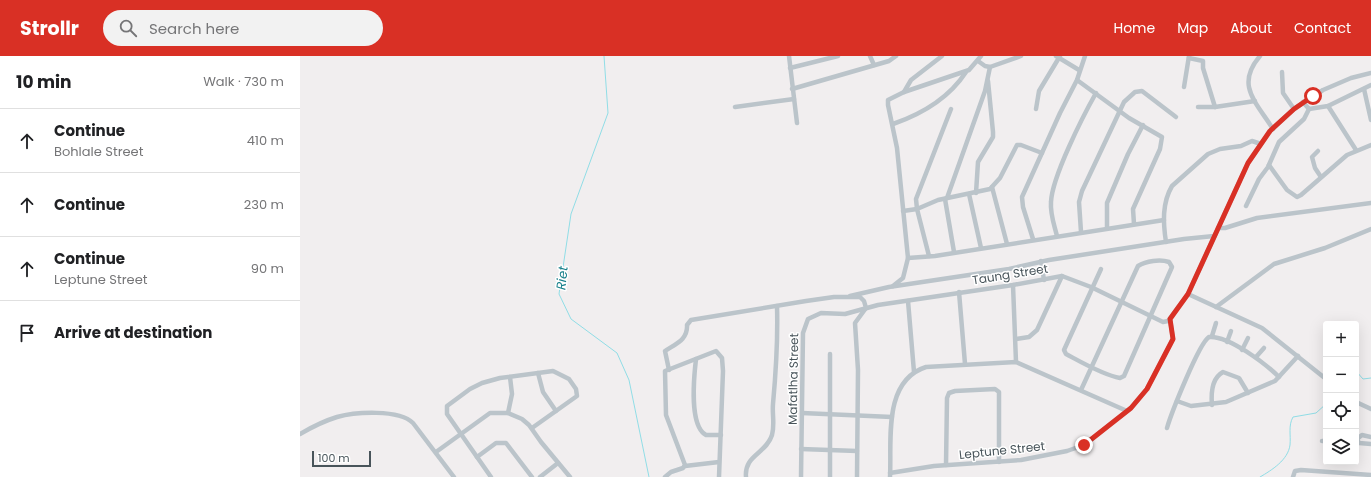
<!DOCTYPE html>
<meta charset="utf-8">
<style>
body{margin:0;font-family:Poppins,sans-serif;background:#f2f2f2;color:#202124}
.controls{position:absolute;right:12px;bottom:12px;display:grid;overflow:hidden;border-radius:4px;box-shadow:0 4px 16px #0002}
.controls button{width:36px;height:36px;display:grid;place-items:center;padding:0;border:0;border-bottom:1px solid #e0e0e0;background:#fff;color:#202124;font:20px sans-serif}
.scale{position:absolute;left:12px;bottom:10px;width:59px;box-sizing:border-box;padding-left:4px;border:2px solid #48545a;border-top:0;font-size:11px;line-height:14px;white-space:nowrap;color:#48545a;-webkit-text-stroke:3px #fff;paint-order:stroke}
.stop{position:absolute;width:12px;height:12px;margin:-9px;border:3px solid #d93025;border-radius:50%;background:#fff}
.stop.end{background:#d93025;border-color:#fff;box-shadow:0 1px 4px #0008}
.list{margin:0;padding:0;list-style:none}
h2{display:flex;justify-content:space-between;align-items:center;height:52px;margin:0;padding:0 16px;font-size:17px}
h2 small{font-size:13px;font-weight:400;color:#757577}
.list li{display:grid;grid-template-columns:26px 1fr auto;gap:12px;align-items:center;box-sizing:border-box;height:64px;padding:0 16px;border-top:1px solid #e0e0e0}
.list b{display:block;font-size:15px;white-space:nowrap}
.list p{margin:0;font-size:13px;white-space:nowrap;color:#757577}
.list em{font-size:13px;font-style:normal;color:#757577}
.icon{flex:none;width:22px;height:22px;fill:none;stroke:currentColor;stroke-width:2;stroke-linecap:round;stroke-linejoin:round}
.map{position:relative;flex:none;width:1071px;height:421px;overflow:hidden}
header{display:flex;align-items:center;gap:24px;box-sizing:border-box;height:56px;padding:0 20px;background:#d93025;color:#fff}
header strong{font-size:19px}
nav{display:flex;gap:22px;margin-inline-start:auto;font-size:14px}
.search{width:280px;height:36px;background:#f2f2f2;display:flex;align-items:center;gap:10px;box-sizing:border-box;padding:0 14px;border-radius:22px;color:#757577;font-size:15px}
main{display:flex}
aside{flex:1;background:#fff}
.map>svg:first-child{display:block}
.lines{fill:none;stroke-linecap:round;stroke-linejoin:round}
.stream{stroke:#90dde6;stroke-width:1}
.minor{stroke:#bbc4ca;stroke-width:4.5}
.route{stroke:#d93025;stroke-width:5}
.labels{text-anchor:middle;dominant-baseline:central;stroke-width:3;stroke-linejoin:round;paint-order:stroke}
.street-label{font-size:12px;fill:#48545a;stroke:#fff}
.water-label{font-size:13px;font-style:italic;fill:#157f8a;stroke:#fff}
</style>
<header>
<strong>Strollr</strong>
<div class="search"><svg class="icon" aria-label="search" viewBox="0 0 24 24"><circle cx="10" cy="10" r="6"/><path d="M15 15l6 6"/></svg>Search here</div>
<nav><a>Home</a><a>Map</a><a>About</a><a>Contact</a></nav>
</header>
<main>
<aside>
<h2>10 min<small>Walk · 730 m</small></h2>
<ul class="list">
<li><svg class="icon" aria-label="ahead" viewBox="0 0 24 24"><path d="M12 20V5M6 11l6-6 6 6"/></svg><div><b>Continue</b><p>Bohlale Street</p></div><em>410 m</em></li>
<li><svg class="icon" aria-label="ahead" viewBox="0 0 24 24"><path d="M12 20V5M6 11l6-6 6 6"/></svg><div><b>Continue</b></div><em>230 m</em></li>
<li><svg class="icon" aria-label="ahead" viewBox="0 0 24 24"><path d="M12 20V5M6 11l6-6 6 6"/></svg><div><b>Continue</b><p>Leptune Street</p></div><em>90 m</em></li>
<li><svg class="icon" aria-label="arrive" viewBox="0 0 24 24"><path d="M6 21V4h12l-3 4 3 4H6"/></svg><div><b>Arrive at destination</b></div></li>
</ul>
</aside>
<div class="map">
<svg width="1071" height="421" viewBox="0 0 1071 421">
<rect width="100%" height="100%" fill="#f1eeef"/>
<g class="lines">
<!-- stream -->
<g class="stream">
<path d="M304 0 308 57 271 158 259 238 271 263 317 297 329 324 349 421"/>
<path d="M1056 315 1063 323 1071 322"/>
<path d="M960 421C972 414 988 404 990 389 991 379 988 370 993 361L1016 357 1026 348"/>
</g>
<!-- minor -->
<g class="minor">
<path d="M489 0 497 67"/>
<path d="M570 0 574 9"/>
<path d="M756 0 779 14"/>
<path d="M960 0C935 29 956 46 973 73"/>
<path d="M889 2 903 5V12L915 51"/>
<path d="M678 5 685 10 690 11 721 0"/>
<path d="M490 12 538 0"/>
<path d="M982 16 983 37 994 53"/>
<path d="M777 24 829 62 862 81 860 93 833 153 834 168"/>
<path d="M884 31 889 0"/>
<path d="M492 33 589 5 596 0"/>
<path d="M1064 33 1071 64"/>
<path d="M604 36 611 24 642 0"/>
<path d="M1003 46 1009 53 1028 50 1071 29"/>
<path d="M1028 50 1056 94"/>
<path d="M435 51 494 43"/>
<path d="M898 51H915L955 45"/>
<path d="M736 53 739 35 760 0"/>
<path d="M593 68C622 58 649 42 666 16"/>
<path d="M1018 95 1012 101 1015 112 1021 121"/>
<path d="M969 109 987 134 997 141 1001 139 1047 99 1071 89"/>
<path d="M692 131 707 188"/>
<path d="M676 137 678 106 693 81V76L688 25"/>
<path d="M669 138 681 192"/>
<path d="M647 142 685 35 690 11"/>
<path d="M645 143 654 196"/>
<path d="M946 150 959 123 968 111 979 86 1004 63 1009 53"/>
<path d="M603 155 617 153 638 144 690 133 700 122 717 89H721L742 97"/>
<path d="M807 172V147L828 98 843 69"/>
<path d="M918 172H925L957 162 1071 147"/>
<path d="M781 176 779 146 782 135 824 46 835 36 842 35 876 61"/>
<path d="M757 180C754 168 750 158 751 146 752 121 783 60 796 37"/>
<path d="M733 183 723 151 722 141 760 57 777 24 785 0"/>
<path d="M866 186C863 167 862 147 872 130L908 98 920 93 941 90 952 85 961 88"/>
<path d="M629 200 617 153 616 143 651 53"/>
<path d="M608 202 635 200 864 164"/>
<path d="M741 205 744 224"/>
<path d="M713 229 716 306"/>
<path d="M593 230 603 222 608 202 597 92 588 49V44L604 36 669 14 681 0"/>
<path d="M659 236 665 308"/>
<path d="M888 238 962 272 1026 323"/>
<path d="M550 240 589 231 709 213 749 204 884 183 914 180"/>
<path d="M608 245 614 316"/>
<path d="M916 251 974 208 1025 192 1071 173"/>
<path d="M912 280 916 267"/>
<path d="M716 283 729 281 737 274 762 220"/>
<path d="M927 286 931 275"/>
<path d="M942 294 948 282"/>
<path d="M530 298V421"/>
<path d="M956 301 964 292"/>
<path d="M396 303C394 320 389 370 406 379H421"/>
<path d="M369 314 365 295C375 288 388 284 387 269L391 264 506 245 534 241H560L564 245 566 252"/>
<path d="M238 317 243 336 256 355"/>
<path d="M781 334 838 210C846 205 860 203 869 206L872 211 824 320 820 322C803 319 781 306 766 298L764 294 801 213"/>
<path d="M877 345 891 350 926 346 975 325 998 300"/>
<path d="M1056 346 1071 353"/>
<path d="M912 349C911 338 912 322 923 316L939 322 948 337"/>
<path d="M208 357 212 338 210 321"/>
<path d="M502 357 592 361"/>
<path d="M867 372C871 358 899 287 909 281 928 279 966 308 979 321"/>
<path d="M0 378C12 371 24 365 37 361 55 356 99 353 113 367L154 421"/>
<path d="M1071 381 1062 379 1057 383 1059 387 1071 388"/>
<path d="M1022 385H1026"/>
<path d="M501 393 557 395"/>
<path d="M136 396 190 357H208L222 363 229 369 241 386 270 421"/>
<path d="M177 401 196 387H206L232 421"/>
<path d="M646 409 647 342 649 337 655 335 695 333 699 336V406"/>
<path d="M385 410 419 406"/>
<path d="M590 417 634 410 721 404 767 395 784 389 831 352 847 333 873 283 870 263"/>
<path d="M191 421 147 358V350L170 333 182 327 200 322 253 315 269 323 276 333 277 340 232 372"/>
<path d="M240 421 258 407"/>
<path d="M365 421 371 416 383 412 385 409 366 359 365 315 416 295 422 302 423 315 419 421"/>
<path d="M446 421C444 399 466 398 472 379 475 368 472 359 473 348 476 315 478 282 477 250"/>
<path d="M501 421 503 277 508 263 521 257 545 258 578 249 713 229 762 220 791 231 863 266 868 265 888 238 948 107 970 75 994 53 1023 34 1051 22 1071 17"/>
<path d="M557 421 558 314 555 267 566 252"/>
<path d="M590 421C592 386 582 325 626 311L716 306 827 355"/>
<path d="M993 421 995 415 1001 414 1071 419"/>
</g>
</g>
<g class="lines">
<!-- route -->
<path class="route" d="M784 389 831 352 847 333 873 283 870 263 888 238 948 107 970 75 994 53 1013 40"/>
</g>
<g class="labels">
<!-- street labels -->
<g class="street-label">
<text transform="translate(710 218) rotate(-9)">Taung Street</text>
<text transform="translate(493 323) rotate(-89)">Mafatlha Street</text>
<text transform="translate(702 394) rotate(-6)">Leptune Street</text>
</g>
<!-- water labels -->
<g class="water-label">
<text transform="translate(262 222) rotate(-84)">Riet</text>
</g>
</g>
</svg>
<div class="controls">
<button>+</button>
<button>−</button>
<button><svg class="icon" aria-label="locate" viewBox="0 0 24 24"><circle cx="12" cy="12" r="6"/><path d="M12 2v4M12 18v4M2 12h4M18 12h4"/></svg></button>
<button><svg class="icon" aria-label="layers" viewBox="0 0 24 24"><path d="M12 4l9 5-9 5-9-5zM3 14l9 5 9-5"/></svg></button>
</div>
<div class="scale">100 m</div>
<div class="stop" style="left:1013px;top:40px"></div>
<div class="stop end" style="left:784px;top:389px"></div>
</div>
</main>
